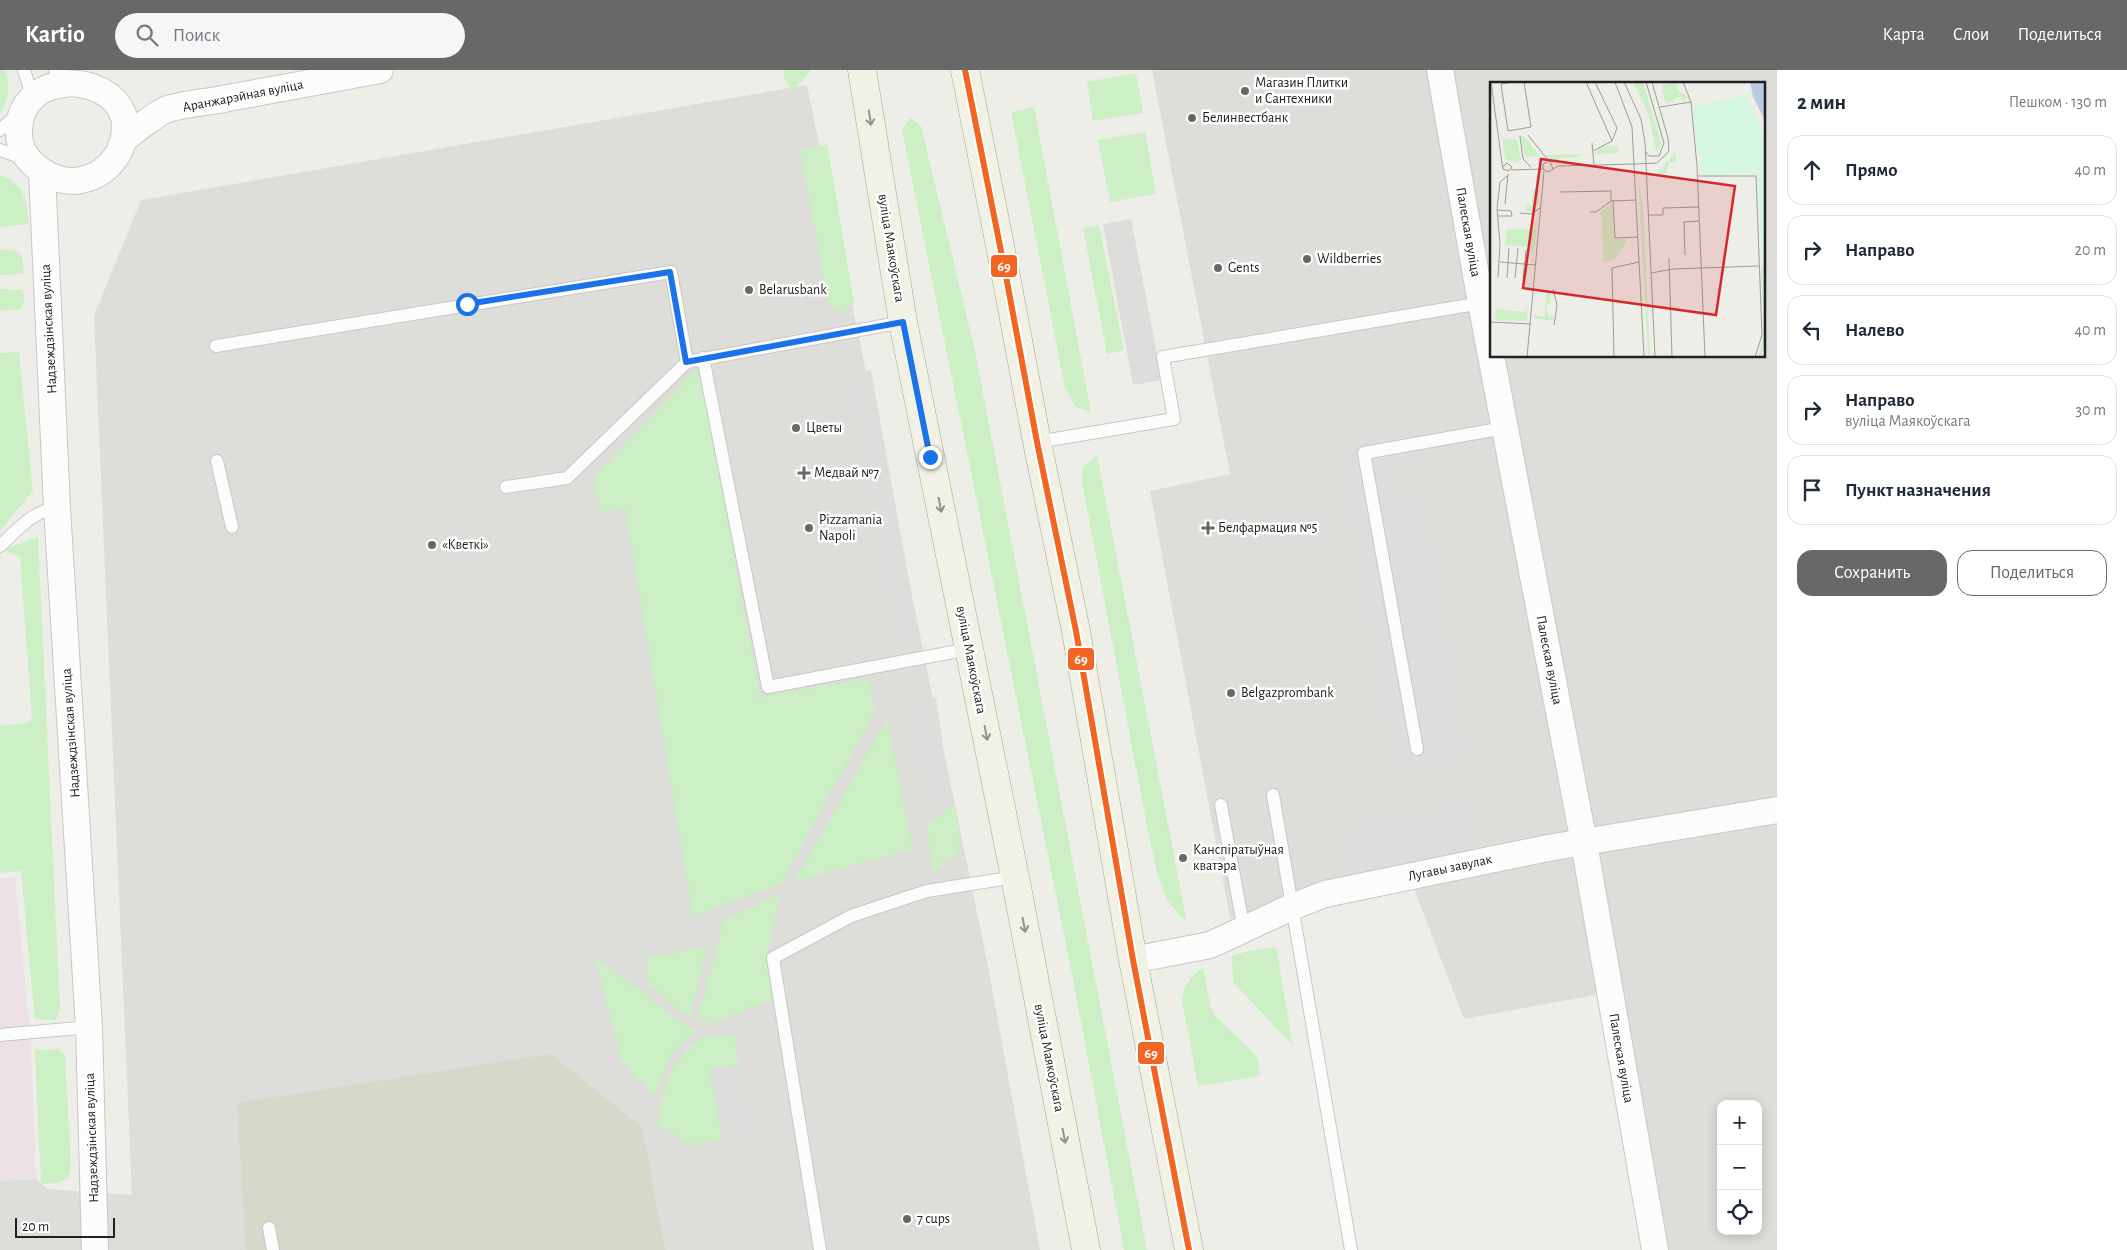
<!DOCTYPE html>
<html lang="ru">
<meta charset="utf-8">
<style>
body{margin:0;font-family:"Alegreya Sans",sans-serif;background:#f6f6f7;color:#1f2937}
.controls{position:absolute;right:15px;bottom:15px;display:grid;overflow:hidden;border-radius:10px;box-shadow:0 2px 12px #0003}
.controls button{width:45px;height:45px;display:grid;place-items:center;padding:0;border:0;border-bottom:1px solid #e0e1e3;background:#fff;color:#1f2937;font:25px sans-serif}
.scale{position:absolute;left:15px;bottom:12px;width:100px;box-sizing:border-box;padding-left:5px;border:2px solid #202020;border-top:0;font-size:14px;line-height:18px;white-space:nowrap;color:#202020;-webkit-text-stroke:4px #fff;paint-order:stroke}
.stop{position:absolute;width:15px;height:15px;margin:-11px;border:4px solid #1a73e8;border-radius:50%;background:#fff}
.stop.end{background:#1a73e8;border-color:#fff;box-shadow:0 1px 5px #0008}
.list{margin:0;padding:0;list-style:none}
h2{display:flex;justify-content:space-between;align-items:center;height:65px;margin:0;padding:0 20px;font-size:21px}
h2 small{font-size:16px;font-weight:400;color:#747a83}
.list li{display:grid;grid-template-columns:32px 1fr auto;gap:15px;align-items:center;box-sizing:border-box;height:70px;margin:0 10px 10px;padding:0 10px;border:1px solid #e0e1e3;border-radius:15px}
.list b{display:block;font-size:19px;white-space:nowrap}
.list p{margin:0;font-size:16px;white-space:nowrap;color:#747a83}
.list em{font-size:16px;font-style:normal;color:#747a83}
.actions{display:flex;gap:10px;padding:15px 20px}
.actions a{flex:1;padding:11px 0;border:1px solid #686866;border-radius:15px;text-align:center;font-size:18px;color:#686866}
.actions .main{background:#686866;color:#fff}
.icon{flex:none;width:28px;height:28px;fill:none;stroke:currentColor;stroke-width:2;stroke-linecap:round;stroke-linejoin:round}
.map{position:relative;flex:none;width:1777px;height:1180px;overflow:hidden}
header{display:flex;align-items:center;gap:30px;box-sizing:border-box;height:70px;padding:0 25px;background:#686866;color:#fff}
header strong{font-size:24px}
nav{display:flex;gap:28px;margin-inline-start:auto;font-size:18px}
.search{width:350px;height:45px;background:#f6f6f7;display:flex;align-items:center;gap:12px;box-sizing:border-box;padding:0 18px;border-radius:28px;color:#747a83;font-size:19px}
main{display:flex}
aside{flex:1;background:#fff}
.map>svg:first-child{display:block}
.residential{fill:#ddddda;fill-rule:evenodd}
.industrial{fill:#ece1e4}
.construction{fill:#d4d9ca}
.grass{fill:#ccefc5}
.parking{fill:#dddddb}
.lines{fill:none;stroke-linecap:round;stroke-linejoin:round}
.lane-casing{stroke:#c7c7c5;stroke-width:14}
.street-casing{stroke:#c7c7c5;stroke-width:28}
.primary-casing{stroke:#a4a585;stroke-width:29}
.lane{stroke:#fcfcfc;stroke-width:12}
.street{stroke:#fcfcfc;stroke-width:26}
.primary{stroke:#f1f1e6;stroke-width:28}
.bus-1-casing{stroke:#fff;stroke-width:10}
.bus-1{stroke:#f26522;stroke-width:6}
.oneway{stroke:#93938d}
.route{stroke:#1a73e8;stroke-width:6}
.poi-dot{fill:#686866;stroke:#fff;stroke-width:2}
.labels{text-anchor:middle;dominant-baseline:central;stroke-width:5;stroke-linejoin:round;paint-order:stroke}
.poi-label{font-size:14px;fill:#202020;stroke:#fff;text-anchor:start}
.street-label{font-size:14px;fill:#202020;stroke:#fff}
.inset-road{fill:none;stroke:#9c9c99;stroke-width:1}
.view{fill:#d62828;fill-opacity:0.15;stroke:#d62828;stroke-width:2.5}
.inset-edge{fill:none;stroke:#202020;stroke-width:2.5}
.line-badge{stroke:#fff;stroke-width:2}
.badge-label{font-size:14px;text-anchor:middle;font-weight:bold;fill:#fff}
</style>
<header>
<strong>Kartio</strong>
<div class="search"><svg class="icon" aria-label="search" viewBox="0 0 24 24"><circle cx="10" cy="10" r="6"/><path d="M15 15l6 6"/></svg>Поиск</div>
<nav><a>Карта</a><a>Слои</a><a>Поделиться</a></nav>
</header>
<main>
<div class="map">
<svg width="1777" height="1180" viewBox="0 0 1777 1180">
<rect width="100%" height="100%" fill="#eeeee9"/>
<!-- residential -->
<g class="residential">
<path d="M1152 0H1777V1180H1669L1623 920 1464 949 1414 819 1230 848 1150 421 1230 404ZM1491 14H1763V286H1491ZM1721 1034H1758V1161H1721Z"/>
<path d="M807 15 987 891 1040 1180H0V1111L36 1109 48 1119 132 1125 94 246 141 130Z"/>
</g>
<!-- industrial -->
<path class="industrial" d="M15 807 30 962 36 1109 0 1111V808Z"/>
<!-- construction -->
<path class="construction" d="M551 984 642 1057 665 1180H246L237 1033Z"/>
<!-- grass -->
<g class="grass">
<path d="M0 0H6C11 14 8 31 0 43Z"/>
<path d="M783 0H810V2L793 21 784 8Z"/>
<path d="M1136 3 1143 43 1093 51 1087 12Z"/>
<path d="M1034 37 1091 342 1076 337 1065 318 1011 42Z"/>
<path d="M910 48 921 56 975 281 1147 1180H1124L1072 904 902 60Z"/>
<path d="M1145 62 1156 124 1110 132 1098 70Z"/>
<path d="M827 74 854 232 848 241 840 243 828 232 800 80Z"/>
<path d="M0 105C26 115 26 129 29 154L0 157Z"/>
<path d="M1099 155 1124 280 1107 284 1083 158Z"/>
<path d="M0 179C23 180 22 183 24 204L0 205Z"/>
<path d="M0 219 22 220 25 229 21 239 0 241Z"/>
<path d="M19 282 33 421 0 461V283Z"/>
<path d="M700 300 760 627 869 608 875 641 781 814 693 846 625 437 602 443 593 409 693 302Z"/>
<path d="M1097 385 1187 853 1167 830 1157 802 1147 756 1082 412 1083 397Z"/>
<path d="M38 467 60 940 56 950 35 949 21 801 0 803V656L26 653 32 648 20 488 4 479Z"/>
<path d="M887 649 913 779 794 812Z"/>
<path d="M955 734 960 773 958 782 934 802 926 754Z"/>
<path d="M780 824 767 887 772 930 709 954 697 951 724 850Z"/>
<path d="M707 876 690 947 649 916 646 888Z"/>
<path d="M1276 877 1293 976 1233 912 1232 886 1245 882Z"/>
<path d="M595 887 696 962 673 982 654 1025 622 993Z"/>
<path d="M1203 898 1211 939 1218 949 1250 979 1258 989 1260 1006 1198 1016 1182 930C1185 914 1189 907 1203 898Z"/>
<path d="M734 964 739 994 709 999 723 1070 692 1076 658 1054C661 1024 672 986 699 970 708 965 724 965 734 964Z"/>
<path d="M58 979 65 985 71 1097 68 1108 58 1113 41 1114 35 980Z"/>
</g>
<!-- parking -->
<g class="parking">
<path d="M1131 149 1162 310 1133 315 1103 154Z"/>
<path d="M871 300 920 571 894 576 845 304Z"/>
<path d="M1419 357 1424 389 1393 395 1398 425 1428 420 1472 691 1389 704 1347 449 1324 452 1327 475 1276 483 1270 443 1344 430 1334 370Z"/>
<path d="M936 628 951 731 923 750 908 642Z"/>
<path d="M1467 728 1477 776 1341 804 1331 756Z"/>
<path d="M741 996 755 1063 725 1070 711 1001Z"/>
</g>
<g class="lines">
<!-- lane casing -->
<g class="lane-casing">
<g id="lane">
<path d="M24 0 31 23"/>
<path d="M55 0 65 5"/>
<path d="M0 60 19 43"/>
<path d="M0 80 26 89"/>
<path d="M216 276 671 202 687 292 903 252"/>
<path d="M703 288 768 617 969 579"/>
<path d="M1037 372 1174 349 1163 287 1481 233"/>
<path d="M217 391 232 457"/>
<path d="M506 417 567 408 687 292"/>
<path d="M0 476C18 459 31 442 57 438"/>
<path d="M1417 679 1364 383 1504 358"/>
<path d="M1273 725 1351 1180"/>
<path d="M1221 735 1244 860"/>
<path d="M0 965 89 957"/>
<path d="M269 1158 273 1180"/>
<path d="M820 1180 773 888 851 846 927 821 1015 807"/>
</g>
</g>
<!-- street casing -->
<g class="street-casing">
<g id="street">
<path d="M1440 0 1481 233 1584 773 1655 1180"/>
<path d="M124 70C124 63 126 54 124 47 109 0 17 0 19 64 19 92 54 116 81 110 96 107 109 98 117 85 121 80 121 73 125 69 131 63 158 43 165 40 180 34 211 32 228 28 279 19 330 9 380 0"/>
<path d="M42 102 57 438 89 957 95 1180"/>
<path d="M1133 890 1210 875 1292 837 1325 824 1548 778 1777 740"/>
</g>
</g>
<!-- primary casing -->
<g class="primary-casing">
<g id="primary">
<path d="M862 0 903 252 1015 807 1086 1180"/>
<path d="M965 0 1005 201 1037 372 1076 561 1133 890 1189 1180"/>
</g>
</g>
<!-- lane -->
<use href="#lane" class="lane"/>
<!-- street -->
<use href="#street" class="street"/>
<!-- primary -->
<use href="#primary" class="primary"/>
<!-- bus-1 casing -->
<g class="bus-1-casing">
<path id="bus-1" d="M965 0 1005 201 1037 372 1076 561 1133 890 1189 1180"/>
</g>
<!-- bus-1 -->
<use href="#bus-1" class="bus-1"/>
</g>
<!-- one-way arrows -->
<defs><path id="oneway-shaft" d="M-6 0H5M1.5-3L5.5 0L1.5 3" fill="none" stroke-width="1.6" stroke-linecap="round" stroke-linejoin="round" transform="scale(1.25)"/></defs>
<g class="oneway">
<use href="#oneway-shaft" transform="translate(870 48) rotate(81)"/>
<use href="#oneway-shaft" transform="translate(940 435) rotate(79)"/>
<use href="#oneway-shaft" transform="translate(986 663) rotate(79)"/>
<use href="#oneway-shaft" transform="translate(1024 855) rotate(79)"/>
<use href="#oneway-shaft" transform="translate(1064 1066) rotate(79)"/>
</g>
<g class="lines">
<!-- route -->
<path class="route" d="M467 234 670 202 686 292 903 252 930 387"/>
</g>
<!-- markers -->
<g class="poi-dot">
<circle cx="1245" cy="21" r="5"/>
<circle cx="1192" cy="48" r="5"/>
<circle cx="1307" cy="189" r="5"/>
<circle cx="1218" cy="198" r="5"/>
<circle cx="749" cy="220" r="5"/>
<circle cx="796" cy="358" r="5"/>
<path d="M801.5 395.5h5v5h5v5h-5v5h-5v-5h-5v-5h5z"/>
<circle cx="809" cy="458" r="5"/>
<path d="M1205.5 450.5h5v5h5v5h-5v5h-5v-5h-5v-5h5z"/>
<circle cx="432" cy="475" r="5"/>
<circle cx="1231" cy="623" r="5"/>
<circle cx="1183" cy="788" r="5"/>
<circle cx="907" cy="1149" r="5"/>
</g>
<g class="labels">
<!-- poi labels -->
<g class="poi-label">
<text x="1255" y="13">Магазин Плитки<tspan x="1255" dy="16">и Сантехники</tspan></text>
<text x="1202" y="48">Белинвестбанк</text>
<text x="1317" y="189">Wildberries</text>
<text x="1228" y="198">Gents</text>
<text x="759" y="220">Belarusbank</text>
<text x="806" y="358">Цветы</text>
<text x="814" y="403">Медвай №7</text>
<text x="819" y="450">Pizzamania<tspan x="819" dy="16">Napoli</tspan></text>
<text x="1218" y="458">Белфармация №5</text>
<text x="442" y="475">«Кветкі»</text>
<text x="1241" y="623">Belgazprombank</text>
<text x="1193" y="780">Канспіратыўная<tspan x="1193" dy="16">кватэра</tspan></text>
<text x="917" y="1149">7 cups</text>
</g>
<!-- street labels -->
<g class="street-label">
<text transform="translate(243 26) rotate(-11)">Аранжарэйная вуліца</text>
<text transform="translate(1468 162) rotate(80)">Палеская вуліца</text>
<text transform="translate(891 178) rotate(81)">вуліца Маякоўскага</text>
<text transform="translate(49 259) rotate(-93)">Надзеждзінская вуліца</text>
<text transform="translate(971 590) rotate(79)">вуліца Маякоўскага</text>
<text transform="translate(1549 590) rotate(79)">Палеская вуліца</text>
<text transform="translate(71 663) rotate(-94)">Надзеждзінская вуліца</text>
<text transform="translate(1450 798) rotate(-12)">Лугавы завулак</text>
<text transform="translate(1049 988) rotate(79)">вуліца Маякоўскага</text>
<text transform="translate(1621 988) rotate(80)">Палеская вуліца</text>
<text transform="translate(92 1068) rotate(-92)">Надзеждзінская вуліца</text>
</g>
</g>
<!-- overview -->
<g transform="translate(1490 12)">
<rect width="275" height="275" fill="#eeeee9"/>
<path d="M143 0H153L171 61 167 72 158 31ZM181 0H187V7L197 14 196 19H192L191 15 176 22 171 4ZM11 44 13 56 27 58 31 78 26 81 15 77ZM31 54H34L50 74 35 75ZM119 63 128 65 130 70 105 73 106 69ZM185 71 186 80H179L176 91 206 90 166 92ZM91 72 90 75 71 76 66 80 55 73ZM148 97 153 123 160 275 158 272ZM43 108H49L48 123 39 130 35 128V123H42ZM122 120 124 157H136V160L124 178 113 180 112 135 109 131ZM48 129 43 180 42 181 41 165 15 163 17 147 44 148ZM271 185H275V262L271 275H268L274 254ZM56 209 60 210 61 222H57V232L64 235 63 239 44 236 45 231 46 234 55 235ZM37 220V239L5 238 6 227 36 230Z" fill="#ccefc5"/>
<path d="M249 13H257L275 57V178H272L267 95 264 92 215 93 210 86 211 74 208 72 203 23 242 17Z" fill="#d5f7e2"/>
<path d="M260 0H275V38L263 15Z" fill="#bacbe4"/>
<path class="inset-road" d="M1 0 12 81 13 87 19 89 22 85 17 81 13 85M22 0 11 2 18 49 41 45 34 0M96 0 122 59 103 69M105 0 127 46 122 59M125 0 142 45 154 275M134 0 151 37 155 60 165 275M193 0 201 20 207 84 215 275M170 25 201 20M38 53 58 78M30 54 33 77 41 85M102 61 104 82M156 70 159 74H169L174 61 156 0M145 82 167 81 179 69 178 56 162 0M63 87 60 79 53 82V87L58 90 68 84 145 82M21 88 53 87M208 94H266L272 253 265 275M70 110 121 109V119L146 118M123 119 125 156 148 155M15 122 18 92M100 130H106L121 119M30 131 41 132 50 126M158 133H173V126L209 125M7 134H22L21 129 7 128M195 173 194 140 209 139M179 176 182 275M10 180 46 183M161 191 183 187 269 184M8 195 10 162 7 127 10 100 17 94M17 196 19 166M25 196 28 166M33 197 36 168M63 207 67 223 64 243M0 240 41 242M37 275 54 89M124 275 122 186 149 180"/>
<path class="view" d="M51 77 245 104 226 233 33 206Z"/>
<rect width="275" height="275" class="inset-edge"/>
</g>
<g class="line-badge">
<rect x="990" y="184" width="28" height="24" rx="5" fill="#f26522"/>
<rect x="1067" y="577" width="28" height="24" rx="5" fill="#f26522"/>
<rect x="1137" y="971" width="28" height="24" rx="5" fill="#f26522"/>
</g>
<g class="badge-label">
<text x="1004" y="201">69</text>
<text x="1081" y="594">69</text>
<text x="1151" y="988">69</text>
</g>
</svg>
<div class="controls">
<button>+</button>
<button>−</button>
<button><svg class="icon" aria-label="locate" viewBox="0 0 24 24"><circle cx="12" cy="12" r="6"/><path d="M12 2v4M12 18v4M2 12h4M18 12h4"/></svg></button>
</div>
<div class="scale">20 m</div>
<div class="stop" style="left:467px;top:234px"></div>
<div class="stop end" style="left:930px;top:387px"></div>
</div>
<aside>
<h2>2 мин<small>Пешком · 130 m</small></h2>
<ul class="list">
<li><svg class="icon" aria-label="ahead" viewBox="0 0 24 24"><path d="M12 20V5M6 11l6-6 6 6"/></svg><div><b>Прямо</b></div><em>40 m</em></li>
<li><svg class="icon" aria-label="right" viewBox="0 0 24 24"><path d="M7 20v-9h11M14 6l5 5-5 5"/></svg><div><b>Направо</b></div><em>20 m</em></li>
<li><svg class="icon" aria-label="left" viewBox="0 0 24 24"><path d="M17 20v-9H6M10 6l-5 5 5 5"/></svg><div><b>Налево</b></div><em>40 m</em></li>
<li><svg class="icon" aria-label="right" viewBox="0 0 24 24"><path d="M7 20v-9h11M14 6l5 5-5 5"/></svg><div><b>Направо</b><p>вуліца Маякоўскага</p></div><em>30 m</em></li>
<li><svg class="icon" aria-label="arrive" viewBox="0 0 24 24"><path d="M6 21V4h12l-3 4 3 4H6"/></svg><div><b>Пункт назначения</b></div></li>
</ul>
<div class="actions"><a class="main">Сохранить</a><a>Поделиться</a></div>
</aside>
</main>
